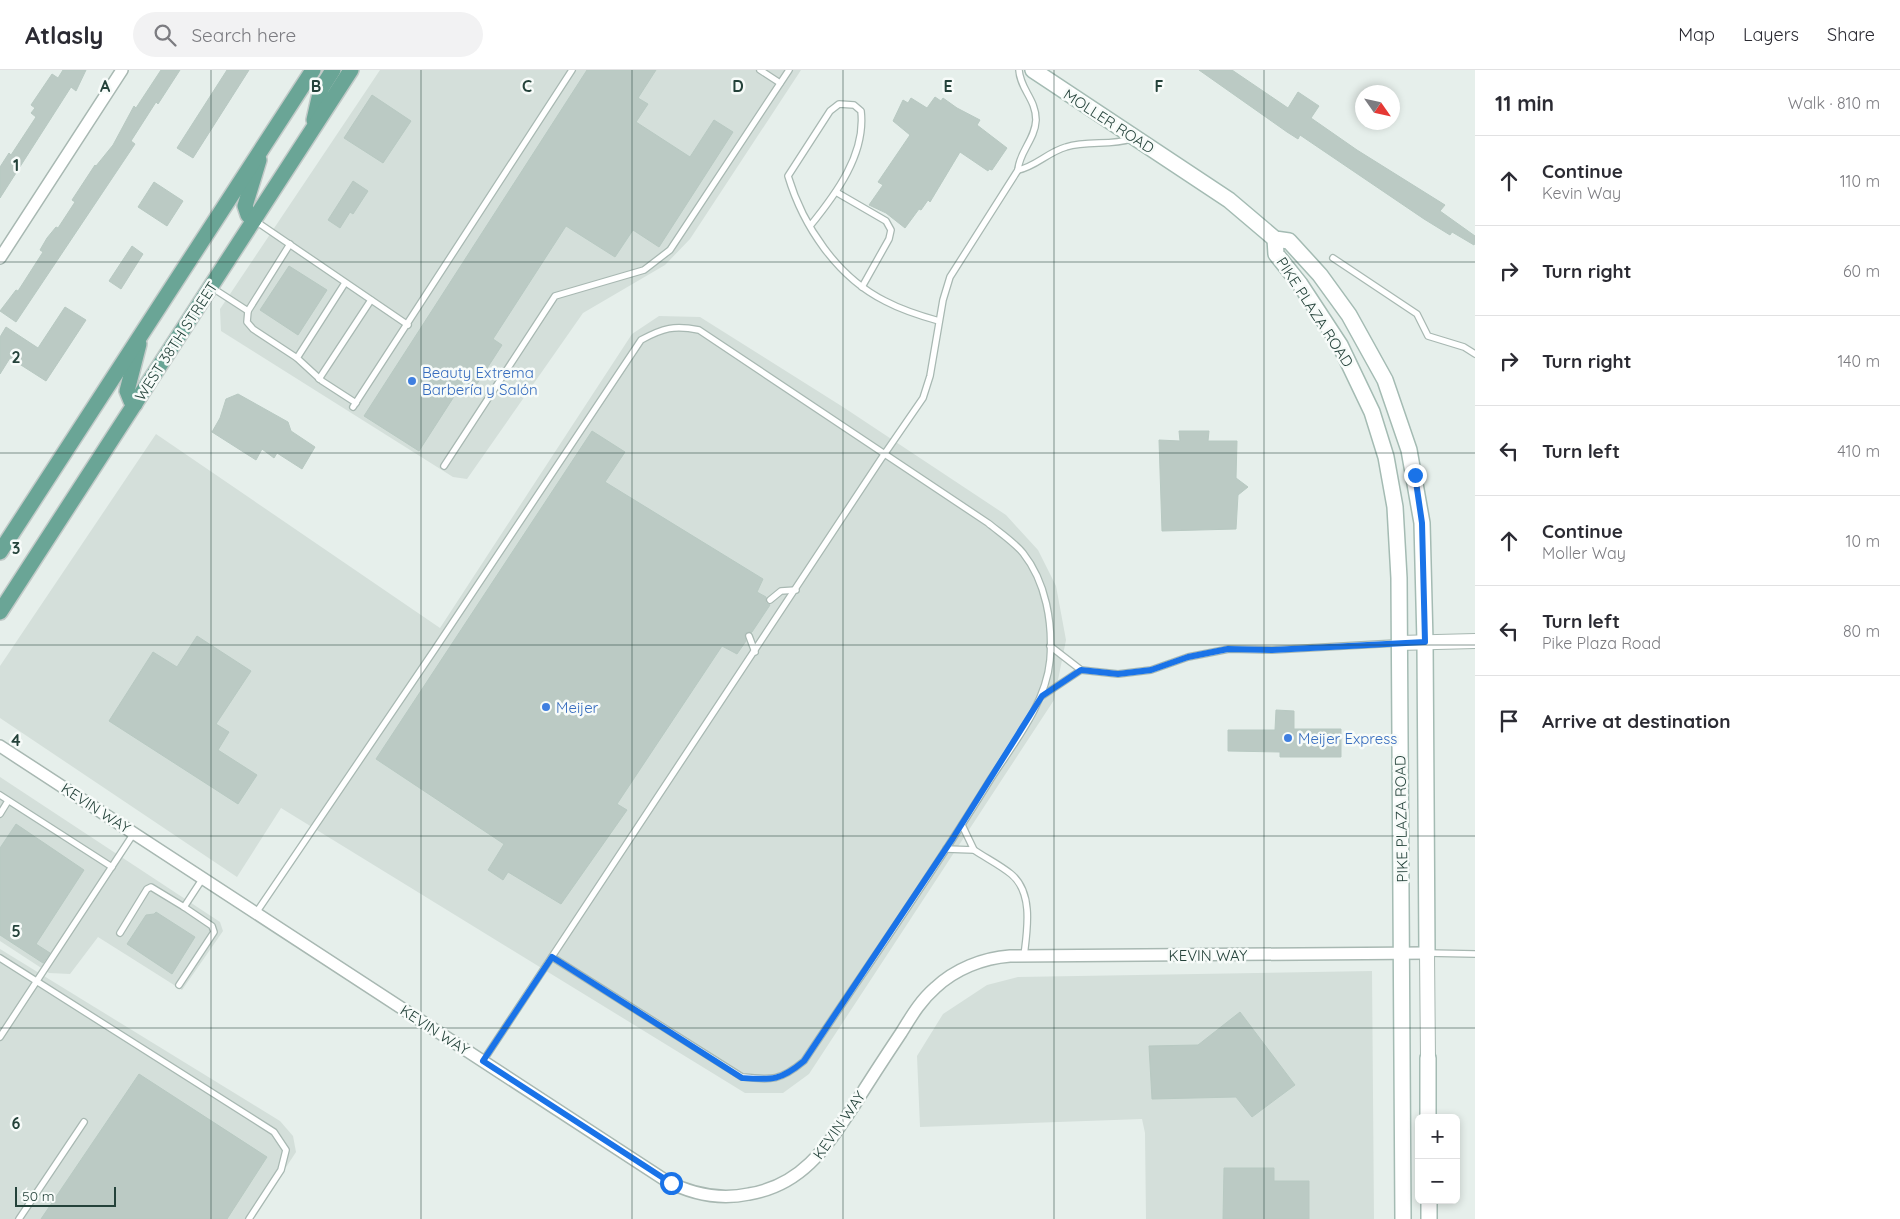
<!DOCTYPE html>
<meta charset="utf-8">
<style>
body{margin:0;font-family:Quicksand,sans-serif;background:#f2f2f3;color:#2b2b33}
.controls{position:absolute;right:15px;bottom:15px;display:grid;overflow:hidden;border-radius:8px;box-shadow:0 2px 8px #0003}
.controls button{width:45px;height:45px;display:grid;place-items:center;padding:0;border:0;border-bottom:1px solid #e1e1e2;background:#fff;color:#2b2b33;font:25px sans-serif}
.compass{position:absolute;left:1355px;top:15px;width:45px;height:45px;border-radius:50%;background:#fff;box-shadow:0 2px 8px #0003;rotate:124deg}
.scale{position:absolute;left:15px;bottom:12px;width:101px;box-sizing:border-box;padding-left:5px;border:2px solid #24423a;border-top:0;font-size:14px;line-height:18px;white-space:nowrap;color:#24423a;-webkit-text-stroke:4px #f7fbf9;paint-order:stroke}
.stop{position:absolute;width:15px;height:15px;margin:-11px;border:4px solid #1a73e8;border-radius:50%;background:#fff}
.stop.end{background:#1a73e8;border-color:#fff;box-shadow:0 1px 5px #0008}
.list{margin:0;padding:0;list-style:none}
h2{display:flex;justify-content:space-between;align-items:center;height:65px;margin:0;padding:0 20px;font-size:21px}
h2 small{font-size:16px;font-weight:400;color:#7c7c81}
.list li{display:grid;grid-template-columns:32px 1fr auto;gap:15px;align-items:center;box-sizing:border-box;height:90px;padding:0 20px;border-top:1px solid #e1e1e2}
.list b{display:block;font-size:19px;white-space:nowrap}
.list p{margin:0;font-size:16px;white-space:nowrap;color:#7c7c81}
.list em{font-size:16px;font-style:normal;color:#7c7c81}
.icon{flex:none;width:28px;height:28px;fill:none;stroke:currentColor;stroke-width:2;stroke-linecap:round;stroke-linejoin:round}
.map{position:relative;flex:none;width:1475px;height:1149px;overflow:hidden}
header{display:flex;align-items:center;gap:30px;box-sizing:border-box;height:70px;padding:0 25px;background:#fff;border-bottom:1px solid #e1e1e2}
header strong{font-size:24px}
nav{display:flex;gap:28px;margin-inline-start:auto;font-size:18px}
.search{width:350px;height:45px;background:#f2f2f3;display:flex;align-items:center;gap:12px;box-sizing:border-box;padding:0 18px;border-radius:28px;color:#7c7c81;font-size:19px}
main{display:flex}
aside{flex:1;background:#fff}
.map>svg:first-child{display:block}
.built{fill:#d4dfda}
.building{fill:#bbcac4;stroke:#b8c9c2}
.lines{fill:none;stroke-linecap:round;stroke-linejoin:round}
.service-casing{stroke:#a8b8b2;stroke-width:8}
.minor-casing{stroke:#a8b8b2;stroke-width:14}
.tertiary-casing{stroke:#a8b8b2;stroke-width:16}
.secondary-casing{stroke:#a4bbb3;stroke-width:18}
.primary-casing{stroke:#c2cac8;stroke-width:18}
.service{stroke:#fff;stroke-width:5.5}
.minor{stroke:#fff;stroke-width:11}
.tertiary{stroke:#fff;stroke-width:14}
.secondary{stroke:#fff;stroke-width:15}
.primary{stroke:#6aa596;stroke-width:15}
.route{stroke:#1a73e8;stroke-width:6}
.grid{fill:none;stroke:#24423a;stroke-width:1;stroke-opacity:0.55}
.shop-dot{fill:#3f7fe0;stroke:#f7fbf9;stroke-width:2}
.labels{text-anchor:middle;dominant-baseline:central;stroke-width:5;stroke-linejoin:round;paint-order:stroke}
.street-label{font-size:15px;fill:#24423a;stroke:#f7fbf9}
.shop-label{font-size:15px;fill:#366cbe;stroke:#f7fbf9;text-anchor:start}
.grid-label{font-size:16px;text-anchor:middle;font-weight:bold;fill:#24423a;stroke:#f7fbf9;stroke-width:5;stroke-linejoin:round;paint-order:stroke}
</style>
<header>
<strong>Atlasly</strong>
<div class="search"><svg class="icon" aria-label="search" viewBox="0 0 24 24"><circle cx="10" cy="10" r="6"/><path d="M15 15l6 6"/></svg>Search here</div>
<nav><a>Map</a><a>Layers</a><a>Share</a></nav>
</header>
<main>
<div class="map">
<svg width="1475" height="1149" viewBox="0 0 1475 1149">
<rect width="100%" height="100%" fill="#e6efeb"/>
<!-- built -->
<g class="built">
<path d="M380 0H801L690 169 665 195 583 243 467 409 453 407 221 261 220 239Z"/>
<path d="M659 246 700 247 843 337 1006 445 1038 480 1056 516 1066 570 1054 630 809 1004 783 1023H745L281 738 237 807 0 648V596L156 364 440 558 632 264Z"/>
<path d="M0 707 220 852 223 861 182 920 98 867 70 904 49 903 0 871Z"/>
<path d="M0 879 280 1051 293 1066 296 1082 252 1149H0Z"/>
<path d="M1372 901 1374 1149H1146L1145 1063 1142 1049 920 1057 917 986 943 944 987 915 1018 907Z"/>
</g>
<!-- building -->
<g class="building">
<path d="M63 0H86L76 21 71 17 0 128V97L9 83 11 85 36 47 31 43 35 38 31 35 52 4 58 8Z"/>
<path d="M161 0H180L158 34 156 32 131 71 135 74 16 252 0 241 16 220 18 221 43 182 40 180 47 168 56 157 58 158 75 132 72 130 95 95 96 96 113 75 134 36 136 38Z"/>
<path d="M227 0H249L193 88 177 78Z"/>
<path d="M587 0H656L638 28 648 34 636 52 690 87 714 50 733 62 659 177 633 160 615 187 566 156 493 269 502 275 475 317 464 311 419 381 364 346Z"/>
<path d="M1199 0H1232L1288 38 1298 22 1319 36 1311 48 1357 80 1445 135 1440 141 1475 166V173L1474 175 1452 162 1450 165 1424 149 1300 65 1298 69 1287 62Z"/>
<path d="M372 25 411 51 383 93 344 68Z"/>
<path d="M935 27 941 31 943 28 957 38 980 50 977 55 1007 78 992 100 989 99 988 101 960 82 930 132 928 130 921 140 919 139 905 158 886 143 869 135 883 115 878 112 910 65 893 51 903 30 908 33 911 28 927 38Z"/>
<path d="M353 111 368 121 353 144 350 142 340 158 328 150Z"/>
<path d="M154 112 183 131 167 156 138 137Z"/>
<path d="M132 176 143 184 121 219 109 211Z"/>
<path d="M289 196 327 220 298 265 260 240Z"/>
<path d="M65 237 86 250 46 311 10 288 0 304V267L6 257 38 278Z"/>
<path d="M238 324 288 352 291 361 315 377 302 399 277 383 274 388 262 379 256 390 212 362 220 348 226 329Z"/>
<path d="M592 361 625 382 605 412 763 509 757 522 766 527V533L770 535 752 562 745 563 746 571 737 584 722 576 617 734 627 740 561 834 508 802 503 810 488 800 504 774 376 689Z"/>
<path d="M1179 361H1209L1208 371H1237L1236 408 1248 417 1238 425 1236 459 1162 461 1159 370 1180 371Z"/>
<path d="M197 566 251 601 216 654 229 662 218 680 257 705 238 734 109 651 153 582 177 597Z"/>
<path d="M1276 640 1294 641V659H1341V687H1280V682L1228 681V660H1275Z"/>
<path d="M16 754 84 800 36 874 50 883 43 893 0 865V778Z"/>
<path d="M156 842 195 867 172 904 127 874 146 845 154 844Z"/>
<path d="M1240 942 1295 1015 1252 1047 1236 1027 1152 1029 1149 976 1198 975Z"/>
<path d="M139 1004 267 1087 227 1149H41Z"/>
<path d="M1224 1098H1274V1111H1309V1149H1223Z"/>
</g>
<g class="lines">
<!-- service casing -->
<g class="service-casing">
<g id="service">
<path d="M760 0 780 13"/>
<path d="M1018 100C1035 97 1048 82 1066 77 1088 70 1110 76 1131 69"/>
<path d="M836 122 886 151 891 160 889 169 862 217"/>
<path d="M254 150 408 255"/>
<path d="M810 156C836 124 866 84 861 41L854 35 839 34 830 41 788 106C803 156 837 207 885 231 902 240 921 246 939 251"/>
<path d="M1333 188 1417 244 1428 266 1464 277 1475 284"/>
<path d="M211 217 248 241 290 174"/>
<path d="M248 241 247 252 253 259 297 288 322 311 356 333"/>
<path d="M297 288 345 213"/>
<path d="M319 309 371 230"/>
<path d="M353 337 572 0"/>
<path d="M444 396 555 226 644 200 670 180 789 0"/>
<path d="M770 530 781 521 796 520"/>
<path d="M749 566 755 582"/>
<path d="M1081 600 1118 604 1151 600 1188 587 1229 579 1272 580 1397 573"/>
<path d="M1042 626 1081 600 1050 576"/>
<path d="M0 725 112 797"/>
<path d="M0 744 8 731"/>
<path d="M946 779 974 780 962 755"/>
<path d="M974 780C986 788 1000 795 1011 804 1034 823 1027 861 1024 886"/>
<path d="M256 843 435 579 641 270C663 258 674 255 699 260L988 453C999 462 1014 472 1023 483 1046 512 1053 553 1050 590 1046 634 1013 674 990 710 931 806 866 898 804 991 780 1011 772 1010 742 1007L552 887"/>
<path d="M120 863 147 819 151 817 184 837 203 808"/>
<path d="M1427 883 1475 884"/>
<path d="M0 888 274 1062 286 1080 281 1100 249 1149"/>
<path d="M179 915 214 862 212 856 184 837"/>
<path d="M0 967 134 763"/>
<path d="M483 991 881 389 923 328 930 306 943 230 950 207 1018 100C1019 82 1035 70 1036 50 1036 29 1020 19 1019 0"/>
<path d="M19 1149 84 1052"/>
</g>
</g>
<!-- minor casing -->
<g class="minor-casing">
<g id="minor">
<path d="M0 188 122 0"/>
<path d="M0 676 665 1110C691 1124 720 1130 749 1124 803 1115 827 1076 855 1034 870 1010 885 987 901 963 911 947 920 931 935 918 955 899 983 888 1010 886L1427 883"/>
</g>
</g>
<!-- tertiary casing -->
<g class="tertiary-casing">
<g id="tertiary">
<path d="M1399 573 1475 571"/>
<path d="M1427 883 1428 988"/>
</g>
</g>
<!-- secondary casing -->
<g class="secondary-casing">
<g id="secondary">
<path d="M1033 0 1229 130 1275 169 1289 171 1320 205 1349 245 1385 310 1409 380 1422 453 1425 572 1427 883"/>
<path d="M1275 169 1276 184 1300 214 1340 275 1372 342 1386 387 1395 437 1399 508 1403 1149"/>
<path d="M1428 988V1048"/>
<path d="M1429 1130V1149"/>
</g>
</g>
<!-- primary casing -->
<g class="primary-casing">
<g id="primary">
<path d="M314 50 321 19 333 0"/>
<path d="M254 150 248 145 245 136 259 90"/>
<path d="M135 334 131 331 127 321 139 274"/>
<path d="M0 482 313 0"/>
<path d="M0 542 351 0"/>
</g>
</g>
<!-- service -->
<use href="#service" class="service"/>
<!-- minor -->
<use href="#minor" class="minor"/>
<!-- tertiary -->
<use href="#tertiary" class="tertiary"/>
<!-- secondary -->
<use href="#secondary" class="secondary"/>
<!-- primary -->
<use href="#primary" class="primary"/>
</g>
<g class="lines">
<!-- route -->
<path class="route" d="M671 1113 483 991 552 887 742 1008C772 1010 780 1011 804 991L953 768 1042 626 1081 600 1118 604 1151 600 1188 587 1228 579 1272 580 1425 572 1422 453 1415 405"/>
</g>
<!-- grid -->
<path class="grid" d="M211 0V1149M421 0V1149M632 0V1149M843 0V1149M1054 0V1149M1264 0V1149M0 192H1475M0 383H1475M0 575H1475M0 766H1475M0 958H1475"/>
<!-- markers -->
<g class="shop-dot">
<circle cx="412" cy="311" r="5"/>
<circle cx="546" cy="637" r="5"/>
<circle cx="1288" cy="668" r="5"/>
</g>
<g class="labels">
<!-- street labels -->
<g class="street-label">
<text transform="translate(1109 51) rotate(33)">MOLLER ROAD</text>
<text transform="translate(1315 242) rotate(57)">PIKE PLAZA ROAD</text>
<text transform="translate(176 271) rotate(-57)">WEST 38TH STREET</text>
<text transform="translate(96 738) rotate(33)">KEVIN WAY</text>
<text transform="translate(1401 749) rotate(-91)">PIKE PLAZA ROAD</text>
<text x="1208" y="885">KEVIN WAY</text>
<text transform="translate(435 960) rotate(33)">KEVIN WAY</text>
<text transform="translate(839 1055) rotate(-55)">KEVIN WAY</text>
</g>
<!-- shop labels -->
<g class="shop-label">
<text x="422" y="302">Beauty Extrema<tspan x="422" dy="17">Barbería y Salón</tspan></text>
<text x="556" y="637">Meijer</text>
<text x="1298" y="668">Meijer Express</text>
</g>
</g>
<g class="grid-label">
<text x="105" y="22">A</text>
<text x="316" y="22">B</text>
<text x="527" y="22">C</text>
<text x="738" y="22">D</text>
<text x="948" y="22">E</text>
<text x="1159" y="22">F</text>
<text x="16" y="101">1</text>
<text x="16" y="293">2</text>
<text x="16" y="484">3</text>
<text x="16" y="676">4</text>
<text x="16" y="867">5</text>
<text x="16" y="1059">6</text>
</g>
</svg>
<div class="controls">
<button>+</button>
<button>−</button>
</div>
<svg class="compass" viewBox="-18 -18 36 36"><path d="M0-13l5 13h-10z" fill="#e53935"/><path d="M0 13l5-13h-10z" fill="#7c7c81"/></svg>
<div class="scale">50 m</div>
<div class="stop" style="left:671px;top:1113px"></div>
<div class="stop end" style="left:1415px;top:405px"></div>
</div>
<aside>
<h2>11 min<small>Walk · 810 m</small></h2>
<ul class="list">
<li><svg class="icon" aria-label="ahead" viewBox="0 0 24 24"><path d="M12 20V5M6 11l6-6 6 6"/></svg><div><b>Continue</b><p>Kevin Way</p></div><em>110 m</em></li>
<li><svg class="icon" aria-label="right" viewBox="0 0 24 24"><path d="M7 20v-9h11M14 6l5 5-5 5"/></svg><div><b>Turn right</b></div><em>60 m</em></li>
<li><svg class="icon" aria-label="right" viewBox="0 0 24 24"><path d="M7 20v-9h11M14 6l5 5-5 5"/></svg><div><b>Turn right</b></div><em>140 m</em></li>
<li><svg class="icon" aria-label="left" viewBox="0 0 24 24"><path d="M17 20v-9H6M10 6l-5 5 5 5"/></svg><div><b>Turn left</b></div><em>410 m</em></li>
<li><svg class="icon" aria-label="ahead" viewBox="0 0 24 24"><path d="M12 20V5M6 11l6-6 6 6"/></svg><div><b>Continue</b><p>Moller Way</p></div><em>10 m</em></li>
<li><svg class="icon" aria-label="left" viewBox="0 0 24 24"><path d="M17 20v-9H6M10 6l-5 5 5 5"/></svg><div><b>Turn left</b><p>Pike Plaza Road</p></div><em>80 m</em></li>
<li><svg class="icon" aria-label="arrive" viewBox="0 0 24 24"><path d="M6 21V4h12l-3 4 3 4H6"/></svg><div><b>Arrive at destination</b></div></li>
</ul>
</aside>
</main>
